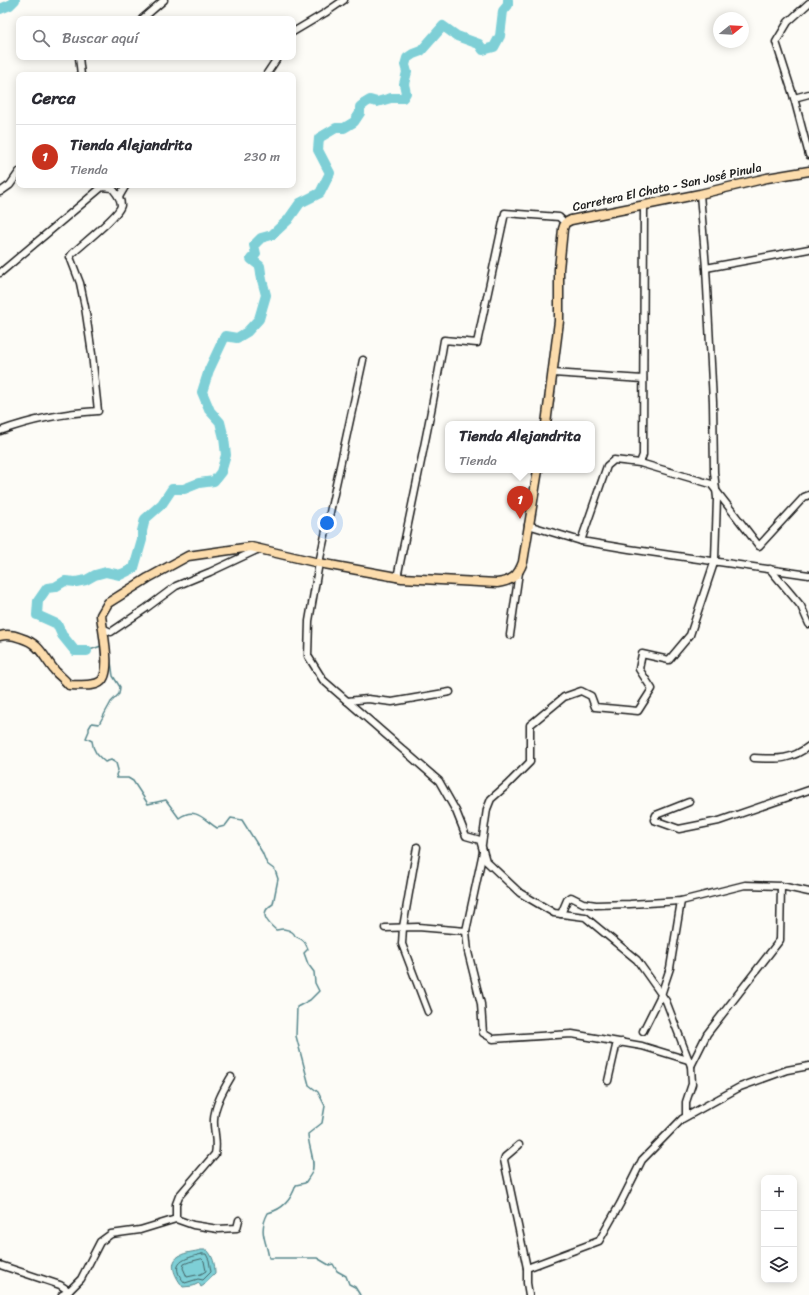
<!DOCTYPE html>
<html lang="es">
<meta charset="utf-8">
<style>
body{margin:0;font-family:Sriracha,sans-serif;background:#f7f7f7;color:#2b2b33}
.controls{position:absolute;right:12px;bottom:12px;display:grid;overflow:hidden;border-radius:8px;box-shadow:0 2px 10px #0003}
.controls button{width:36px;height:36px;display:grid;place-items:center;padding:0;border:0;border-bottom:1px solid #e1e1e2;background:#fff;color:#2b2b33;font:20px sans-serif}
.compass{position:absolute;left:713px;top:12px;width:36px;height:36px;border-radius:50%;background:#fff;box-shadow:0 2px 10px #0003;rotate:72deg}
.you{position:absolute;left:327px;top:523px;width:14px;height:14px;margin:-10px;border:3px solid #fff;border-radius:50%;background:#1a73e8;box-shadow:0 0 0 6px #1a73e833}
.badge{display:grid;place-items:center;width:26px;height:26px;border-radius:50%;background:#c8321e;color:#fff;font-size:13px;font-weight:700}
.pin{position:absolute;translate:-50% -33px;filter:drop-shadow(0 1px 2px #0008)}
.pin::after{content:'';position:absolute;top:21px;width:14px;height:12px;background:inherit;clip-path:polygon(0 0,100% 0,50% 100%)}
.popup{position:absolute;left:445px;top:421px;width:150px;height:52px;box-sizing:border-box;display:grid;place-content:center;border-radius:8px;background:#fff;filter:drop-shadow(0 1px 3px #0005);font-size:13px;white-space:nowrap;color:#7c7c81}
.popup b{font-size:15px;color:#2b2b33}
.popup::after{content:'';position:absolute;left:50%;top:100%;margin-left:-8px;border:8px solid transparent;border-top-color:#fff}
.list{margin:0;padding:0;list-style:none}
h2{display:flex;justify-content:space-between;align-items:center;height:52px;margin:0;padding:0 16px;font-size:17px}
h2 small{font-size:13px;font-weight:400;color:#7c7c81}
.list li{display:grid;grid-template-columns:26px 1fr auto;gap:12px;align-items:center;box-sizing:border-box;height:64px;padding:0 16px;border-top:1px solid #e1e1e2}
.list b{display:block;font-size:15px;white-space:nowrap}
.list p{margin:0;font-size:13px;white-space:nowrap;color:#7c7c81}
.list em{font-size:13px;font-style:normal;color:#7c7c81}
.icon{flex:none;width:22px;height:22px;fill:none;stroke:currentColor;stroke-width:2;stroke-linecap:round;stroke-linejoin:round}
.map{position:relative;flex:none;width:809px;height:1295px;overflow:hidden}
.search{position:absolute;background:#fff;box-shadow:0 2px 10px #0003;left:16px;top:16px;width:280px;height:44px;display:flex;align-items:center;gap:10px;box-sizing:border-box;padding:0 14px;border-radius:8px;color:#7c7c81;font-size:15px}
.panel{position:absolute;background:#fff;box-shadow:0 2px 10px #0003;left:16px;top:72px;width:280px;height:116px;border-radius:8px}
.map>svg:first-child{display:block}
.water{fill:#7ecfd6;stroke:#57878c}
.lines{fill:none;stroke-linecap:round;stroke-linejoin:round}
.shore{stroke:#436466;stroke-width:1}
.stream{stroke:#57878c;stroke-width:1.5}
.river{stroke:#7ecfd6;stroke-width:10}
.minor-casing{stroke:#1c1c1c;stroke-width:9}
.major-casing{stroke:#1c1c1c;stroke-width:11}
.minor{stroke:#fdfcf7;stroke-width:6}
.major{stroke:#fcdcac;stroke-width:8}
.labels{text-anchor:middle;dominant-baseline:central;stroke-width:3;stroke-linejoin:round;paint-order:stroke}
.street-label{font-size:12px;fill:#1c1c1c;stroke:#fdfcf7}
</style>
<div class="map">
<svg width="809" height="1295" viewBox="0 0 809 1295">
<rect width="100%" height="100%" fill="#fdfcf7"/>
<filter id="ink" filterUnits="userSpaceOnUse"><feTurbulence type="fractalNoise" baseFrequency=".025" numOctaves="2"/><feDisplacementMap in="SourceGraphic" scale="8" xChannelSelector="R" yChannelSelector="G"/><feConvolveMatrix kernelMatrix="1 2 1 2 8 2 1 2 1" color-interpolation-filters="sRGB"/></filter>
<g filter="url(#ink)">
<!-- water -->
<path class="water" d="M201 1250H207C213 1256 215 1264 215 1273L204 1285 201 1287 199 1283 193 1286 183 1287C177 1279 167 1264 179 1256 186 1252 194 1252 201 1250Z"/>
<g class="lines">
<!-- shore -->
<g class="shore">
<path d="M202 1254H206L209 1260 211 1272 203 1280 198 1279 185 1283C167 1263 185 1258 202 1254Z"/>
<path d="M202 1259 204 1261 206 1271 201 1274 187 1277 183 1268 184 1264 189 1262Z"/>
</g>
<!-- stream -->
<g class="stream">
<path d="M109 648 113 676 120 687 119 694 111 702 99 724 92 723 89 728V731L86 738 92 741C93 751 97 755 105 762L111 760 116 763 118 770 116 775 117 778H128L133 781 148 804 166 800 179 818C196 806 204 820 217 828L225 826 231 818 242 820 262 852 267 864 275 870 278 879 273 904C258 913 267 922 276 930 282 929 287 928 292 932 297 936 292 934 297 937 304 940 305 942 308 949L304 953 308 964 314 972 315 983 319 991 310 1000 297 1007 296 1036 309 1085 318 1092 325 1106 322 1123 308 1134C308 1146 316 1161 312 1172 310 1176 307 1180 305 1183L296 1185C291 1200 283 1209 268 1213 258 1232 266 1239 269 1258H317L329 1265 333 1264 337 1271 346 1276 349 1284 355 1287 360 1295"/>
<path d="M87 651 101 646"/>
</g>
<!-- river -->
<g class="river">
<path d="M0 9 10 5 15 0"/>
<path d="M87 651H75L62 635 57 624 37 615 38 601 47 588 55 587 65 581 76 582 86 580 95 575 106 572 120 575 134 568 142 540V531L145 519 162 504 172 489H184L199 483 214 481 221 472 226 455 224 438 220 422 210 411 202 392 209 370 225 336 237 338 247 332 259 319 266 295 262 280 260 266 251 259 256 254 254 245 261 238 272 235 288 220 300 203 320 193 330 173 318 150 319 138 336 128H344L354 122 360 113V107L365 103 370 100 377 102 391 98H403L406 93 404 84 407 72 405 65 407 58 413 54 421 51 443 26 457 36 479 44 483 50 494 47 500 36 503 11 508 5V0"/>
</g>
<!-- minor casing -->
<g class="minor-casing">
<g id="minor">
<path d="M809 3 788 22 776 42 794 98 809 155"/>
<path d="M142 19 164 0"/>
<path d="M293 32 325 13 344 0"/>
<path d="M79 57 81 75"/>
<path d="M266 75 278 57"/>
<path d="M794 98 809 94"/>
<path d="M0 192 10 185 19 172"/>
<path d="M119 197 126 185"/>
<path d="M706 268 809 249"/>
<path d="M0 273 102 187 112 188C116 193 121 198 121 205 121 214 80 246 72 254L70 257 80 283 85 307 92 354 98 411C63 413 33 419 0 431"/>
<path d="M363 360 319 563 309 621 308 656 323 680 439 781 456 811 466 836 480 840 486 861 520 893 554 913 585 917 637 960 666 1001 691 1066 692 1084 686 1102V1116"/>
<path d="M553 373 643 379"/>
<path d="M640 463 711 484 759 546 804 497 809 495"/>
<path d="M528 525 581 541 629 549 809 575"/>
<path d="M581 541 607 466 614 460 640 463 643 455 644 205"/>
<path d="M770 569 801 606 809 624"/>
<path d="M397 578C413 498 431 419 444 340L477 343 505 213 559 217 565 223"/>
<path d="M102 628 111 632 145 609 176 586 210 572 259 549"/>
<path d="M510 635 519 572"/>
<path d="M347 701 368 699 392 702 450 692"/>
<path d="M754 758C776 759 790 761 809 746"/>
<path d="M689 802 656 815 654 820 679 829 719 821 809 790"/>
<path d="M482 844 487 809 491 799 507 785 530 762V725L564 697 581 691 591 696 595 707 638 711 652 689 639 669 642 654 669 660 690 635 715 560 717 498 714 472 713 402 706 268 700 194"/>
<path d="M417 847 403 927 402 944 428 1012"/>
<path d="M561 914 567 900 571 897 583 903 596 905 630 904 681 901 745 885 781 886 809 892"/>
<path d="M385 928 418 927 466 931 483 852"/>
<path d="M466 931 468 952 481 1004 483 1033 493 1039 572 1034 642 1046 688 1060"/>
<path d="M643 1031 661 995 670 968 681 901"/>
<path d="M691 1066 707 1034 780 940 781 886"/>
<path d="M608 1081 616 1046 622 1042"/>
<path d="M519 1145 505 1157 504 1160 527 1268"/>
<path d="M176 1219V1204L179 1196 215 1154C218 1141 213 1131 214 1119 215 1104 224 1089 231 1077"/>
<path d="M0 1265 60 1285 69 1291"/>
<path d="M62 1295 69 1291 81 1279 100 1242 111 1234 140 1230 176 1219 193 1225 218 1229 237 1228 239 1220"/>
<path d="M529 1295 527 1283V1268L599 1241 620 1204 642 1160 682 1119 740 1087 787 1070 809 1066"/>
</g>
</g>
<!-- major casing -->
<g class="major-casing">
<g id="major">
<path d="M546 424 559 321V269L563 229 565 223 571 220 700 194 767 178 809 171"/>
<path d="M0 636C7 634 14 635 21 638 41 644 43 657 56 672 60 676 65 680 69 685 79 685 92 687 100 682 113 673 102 629 101 615L108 603 148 578 188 556 251 547 319 563 402 578 497 583C512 581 518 576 523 562L538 470"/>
</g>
</g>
<!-- minor -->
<use href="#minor" class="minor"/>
<!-- major -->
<use href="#major" class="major"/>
</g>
</g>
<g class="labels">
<!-- street labels -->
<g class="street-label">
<text transform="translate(667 187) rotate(-12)">Carretera El Chato - San José Pinula</text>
</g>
</g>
</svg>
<div class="controls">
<button>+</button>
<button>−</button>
<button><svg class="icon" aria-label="layers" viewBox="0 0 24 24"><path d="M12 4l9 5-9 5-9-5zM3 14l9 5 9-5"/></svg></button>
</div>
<svg class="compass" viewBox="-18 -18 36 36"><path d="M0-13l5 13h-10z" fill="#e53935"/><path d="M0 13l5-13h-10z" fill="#7c7c81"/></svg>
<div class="you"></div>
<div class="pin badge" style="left:520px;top:519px">1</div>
<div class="popup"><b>Tienda Alejandrita</b>Tienda</div>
<div class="search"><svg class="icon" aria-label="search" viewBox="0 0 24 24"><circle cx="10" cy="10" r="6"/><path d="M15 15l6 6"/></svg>Buscar aquí</div>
<section class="panel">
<h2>Cerca<small></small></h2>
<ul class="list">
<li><span class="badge">1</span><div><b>Tienda Alejandrita</b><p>Tienda</p></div><em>230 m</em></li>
</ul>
</section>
</div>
